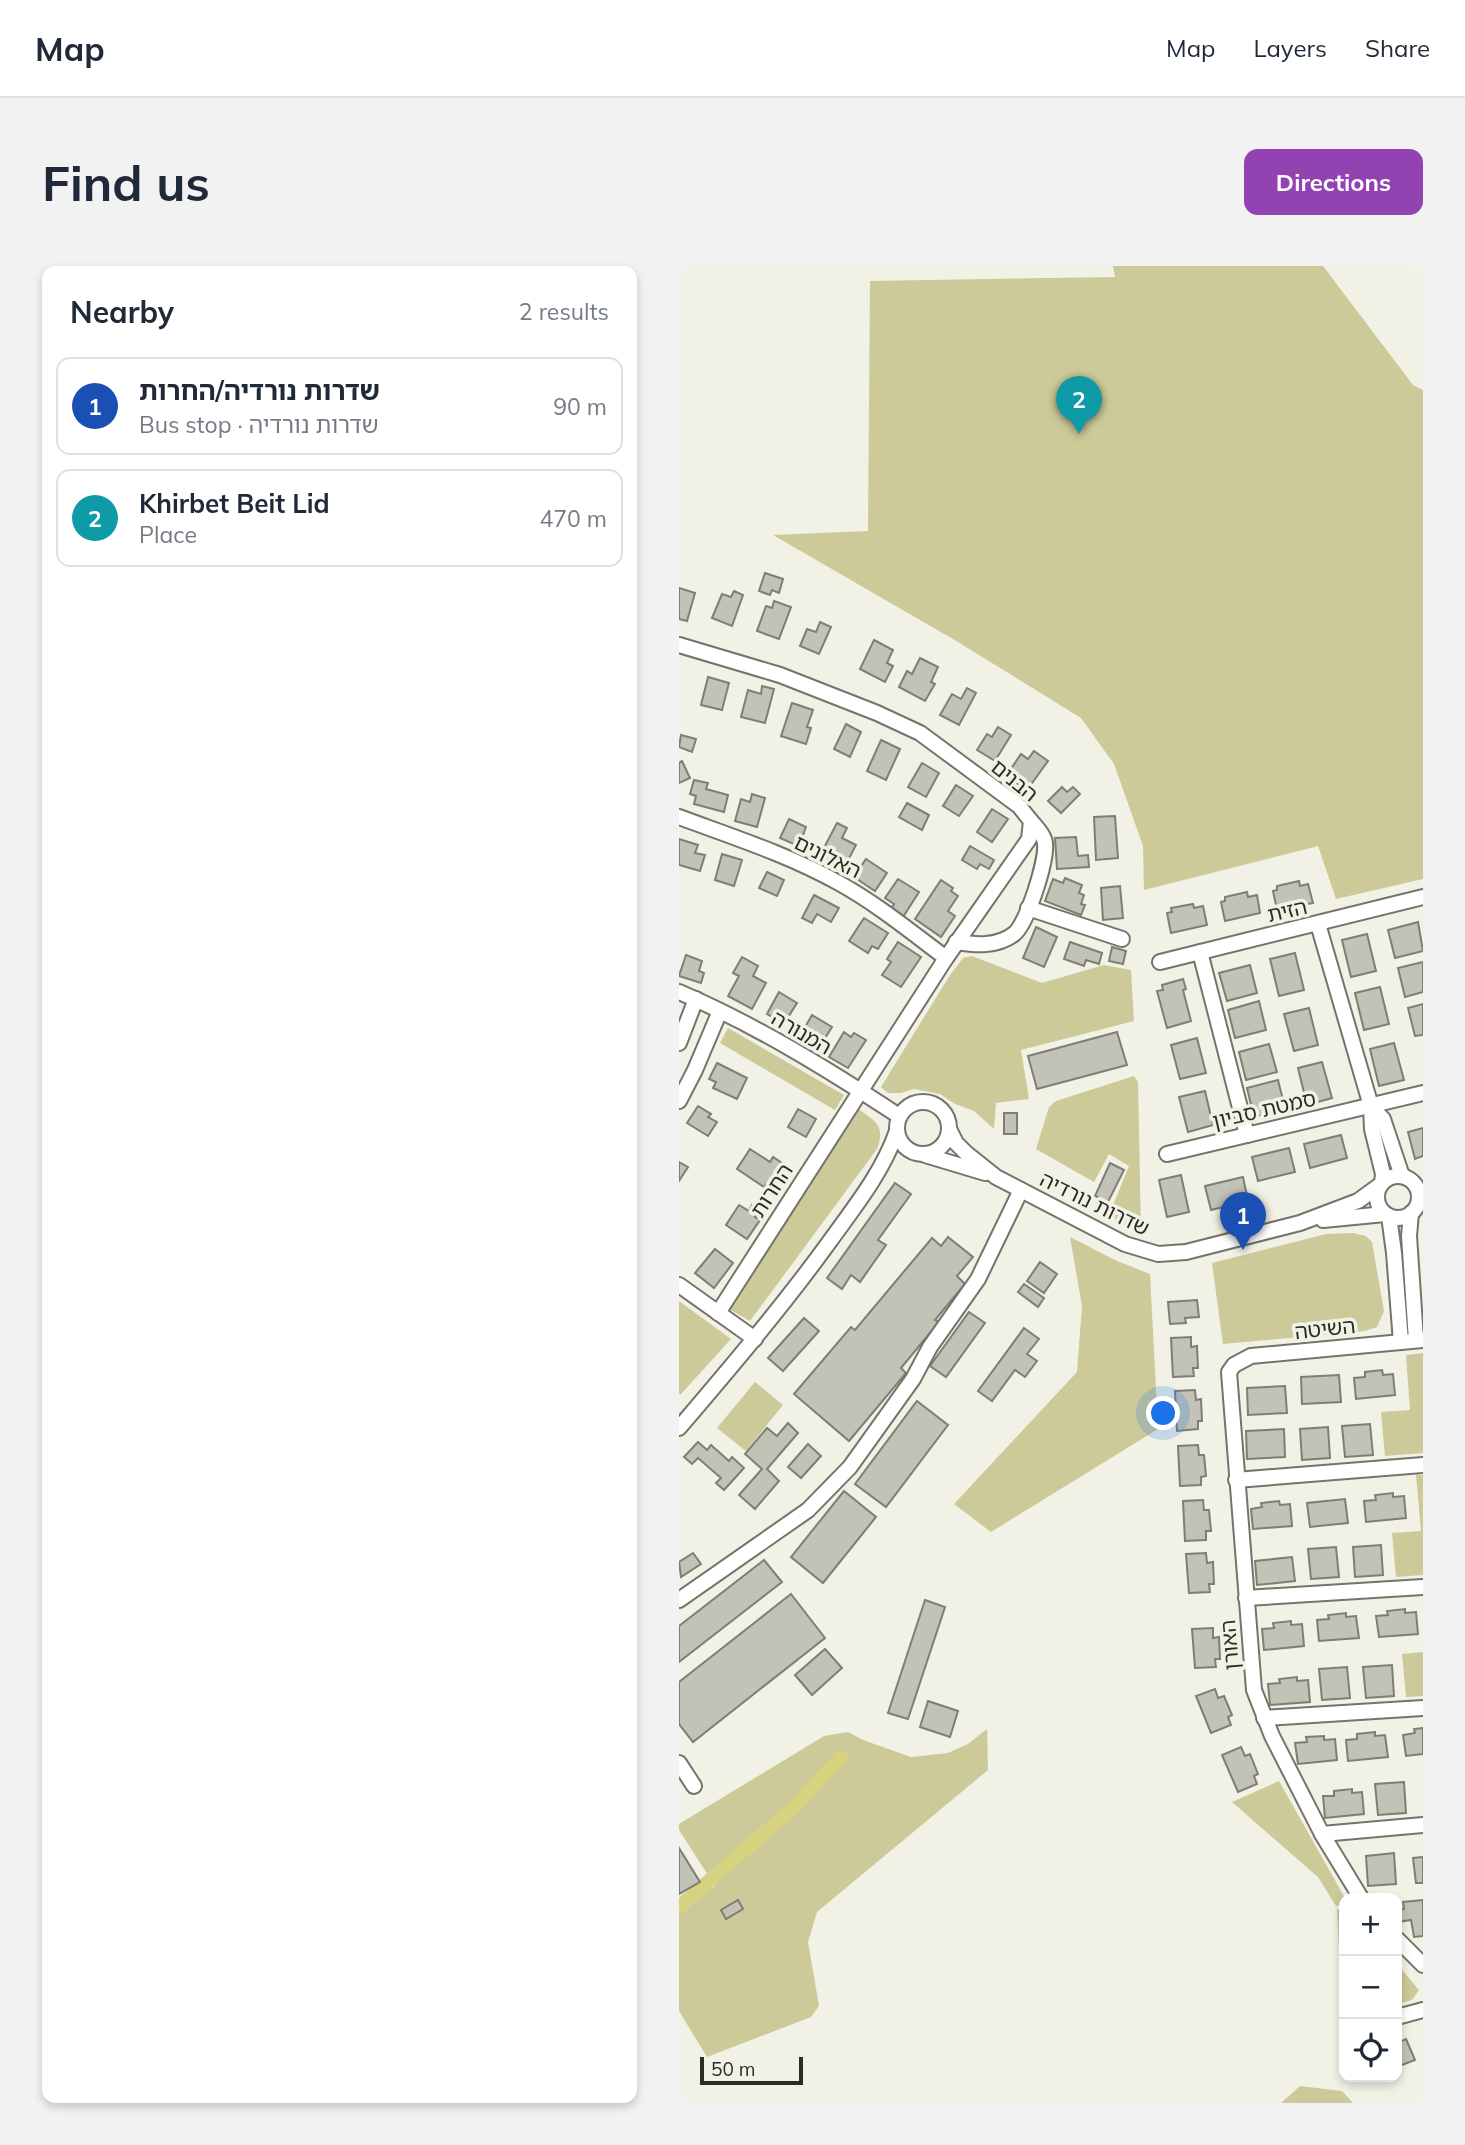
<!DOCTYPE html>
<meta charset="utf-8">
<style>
body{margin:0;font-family:Mulish,"Noto Sans Hebrew",sans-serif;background:#f2f2f3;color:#1f2937}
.controls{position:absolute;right:21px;bottom:21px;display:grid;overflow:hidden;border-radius:14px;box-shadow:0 4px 10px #0003}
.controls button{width:63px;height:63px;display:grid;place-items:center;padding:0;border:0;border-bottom:2px solid #e0e1e3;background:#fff;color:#1f2937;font:35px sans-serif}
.scale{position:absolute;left:21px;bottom:18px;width:103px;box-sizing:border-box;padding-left:7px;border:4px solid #2c2b27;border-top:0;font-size:19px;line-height:24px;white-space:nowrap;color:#2c2b27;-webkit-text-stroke:5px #f1f1e5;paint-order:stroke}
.you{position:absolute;left:485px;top:1148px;width:24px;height:24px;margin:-18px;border:5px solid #fff;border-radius:50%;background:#1a73e8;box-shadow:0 0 0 10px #1a73e833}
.badge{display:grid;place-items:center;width:46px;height:46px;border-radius:50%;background:#9342b1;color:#fff;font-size:23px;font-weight:700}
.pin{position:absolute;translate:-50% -58px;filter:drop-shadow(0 2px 4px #0008)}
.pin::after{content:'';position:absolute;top:37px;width:24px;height:21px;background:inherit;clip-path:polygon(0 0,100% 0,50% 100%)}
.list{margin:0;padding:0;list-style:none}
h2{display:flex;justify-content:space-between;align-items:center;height:91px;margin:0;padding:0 28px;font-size:30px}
h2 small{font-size:23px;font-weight:400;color:#747a83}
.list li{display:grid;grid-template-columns:46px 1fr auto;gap:21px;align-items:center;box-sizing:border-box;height:98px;margin:0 14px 14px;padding:0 14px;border:2px solid #e0e1e3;border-radius:14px}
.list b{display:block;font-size:26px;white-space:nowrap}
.list p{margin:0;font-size:23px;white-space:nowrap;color:#747a83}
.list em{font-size:23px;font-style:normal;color:#747a83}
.icon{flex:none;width:38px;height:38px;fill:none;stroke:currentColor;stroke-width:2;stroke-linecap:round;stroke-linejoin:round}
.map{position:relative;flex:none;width:744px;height:1837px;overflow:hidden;border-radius:14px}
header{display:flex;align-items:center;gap:42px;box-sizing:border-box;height:98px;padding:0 35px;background:#fff;border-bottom:2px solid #e0e1e3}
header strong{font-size:33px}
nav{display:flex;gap:38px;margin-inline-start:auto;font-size:24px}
.intro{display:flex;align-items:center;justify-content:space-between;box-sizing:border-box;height:168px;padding:0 42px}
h1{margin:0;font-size:49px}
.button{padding:18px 32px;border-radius:14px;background:#9342b1;color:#fff;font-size:24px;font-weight:700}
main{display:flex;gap:42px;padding:0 42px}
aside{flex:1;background:#fff;border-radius:14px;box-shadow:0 4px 10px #0003}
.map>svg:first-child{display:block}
.green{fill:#ccca98}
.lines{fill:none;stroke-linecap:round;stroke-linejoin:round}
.canal{stroke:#d6d27f;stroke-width:14}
.building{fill:#c3c2b7;stroke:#7f7e74;stroke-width:2}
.minor-casing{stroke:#75746a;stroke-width:18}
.minor{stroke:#fff;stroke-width:14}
.labels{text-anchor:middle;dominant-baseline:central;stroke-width:7;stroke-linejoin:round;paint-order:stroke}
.street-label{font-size:21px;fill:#2c2b27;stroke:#f1f1e5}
</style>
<header>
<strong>Map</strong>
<nav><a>Map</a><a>Layers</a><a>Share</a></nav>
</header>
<div class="intro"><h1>Find us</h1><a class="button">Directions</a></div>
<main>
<aside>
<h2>Nearby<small>2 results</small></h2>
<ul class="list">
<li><span class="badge" style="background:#1a4fb4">1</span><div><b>שדרות נורדיה/החרות</b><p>Bus stop · שדרות נורדיה</p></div><em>90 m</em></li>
<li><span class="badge" style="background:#0f9aa8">2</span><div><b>Khirbet Beit Lid</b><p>Place</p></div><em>470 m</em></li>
</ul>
</aside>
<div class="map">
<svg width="744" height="1837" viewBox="0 0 744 1837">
<rect width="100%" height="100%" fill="#f1f1e5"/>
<!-- green -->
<g class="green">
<path d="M434 0H644L734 119 744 124V613L657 633 639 580 465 624 464 580 435 498 402 452 279 376 94 269 189 265 191 15 436 11Z"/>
<path d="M293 690 363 717 425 699 452 704 455 755 342 784 350 833 317 837 315 863 295 845 276 838 261 828 235 823 222 827H209L202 821 271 709 284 692Z"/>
<path d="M49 762 165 829 156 844 41 777Z"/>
<path d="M455 810 459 816 462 968 430 949 450 900 430 888 415 916 357 883 370 841 377 835Z"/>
<path d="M178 842C196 855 207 859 198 883L71 1055 50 1043Z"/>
<path d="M674 967 687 970 693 976 705 1045 698 1061 686 1065 544 1078 533 997 647 968Z"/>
<path d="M391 971 438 995 471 1008 479 1163 312 1266 275 1238 398 1106 403 1040Z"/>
<path d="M0 1035 52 1073 1 1129 0 1127Z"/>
<path d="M744 1087V1187L706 1190 702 1146 731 1144 727 1089Z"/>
<path d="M76 1116 104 1139 67 1185 38 1162Z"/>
<path d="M737 1209H744V1309L717 1311 713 1267 742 1265Z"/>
<path d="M744 1386V1430L727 1431 723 1388Z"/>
<path d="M308 1463 309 1504 138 1646 129 1676 140 1740 132 1751 28 1791 0 1745V1641L36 1620 0 1564V1558L145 1470 169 1466 184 1474 232 1491 269 1487 289 1478Z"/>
<path d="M600 1515 666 1632 665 1638 657 1640 639 1611 553 1536Z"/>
<path d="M665 1641V1737L663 1738 658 1644Z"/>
<path d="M718 1698 740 1724 733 1734 718 1738Z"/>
<path d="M621 1820 663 1825 674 1837H602Z"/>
</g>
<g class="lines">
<!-- canal -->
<path class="canal" d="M0 1641 114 1542 162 1491"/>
</g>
<!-- building -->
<g class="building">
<path d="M86 307 104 313 100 327 93 324 91 329 80 325Z"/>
<path d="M0 322 16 327 8 355 0 353Z"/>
<path d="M55 325 64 329 53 360 33 352 43 328 52 331Z"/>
<path d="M95 335 112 341 100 373 78 365 87 340 93 342Z"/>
<path d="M141 356 152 361 140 388 121 380 128 363 137 366Z"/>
<path d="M195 374 214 384 208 397 214 400 206 416 181 403Z"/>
<path d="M241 392 259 401 252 416 256 418 246 435 220 421 228 405 233 408Z"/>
<path d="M29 411 50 417 43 444 22 439Z"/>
<path d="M83 420 95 423 86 457 62 451 69 424 82 428Z"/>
<path d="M288 422 297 427 280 459 261 449 273 428 282 433Z"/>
<path d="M113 437 134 444 128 461 132 462 127 478 102 470Z"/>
<path d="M167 458 182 466 171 491 155 483Z"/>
<path d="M319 461 332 469 316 495 298 484 308 468 313 471Z"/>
<path d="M2 469 17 473 13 486 0 481Z"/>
<path d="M202 474 221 483 207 514 188 505Z"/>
<path d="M355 485 369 495 348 524 327 510 342 488 349 493Z"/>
<path d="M3 495 11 512 0 517V497Z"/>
<path d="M243 497 260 507 247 531 229 521Z"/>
<path d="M15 514 29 517 27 523 49 529 45 546 15 538 17 530 11 528Z"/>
<path d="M277 519 294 530 280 550 264 540Z"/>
<path d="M383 521 388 526 394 521 401 528 382 547 369 535Z"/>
<path d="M73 528 86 532 78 561 56 555 62 533 71 536Z"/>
<path d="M228 537 250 549 243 564 220 551Z"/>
<path d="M313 543 329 553 313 576 298 566Z"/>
<path d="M436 550 439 592 417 594 415 551Z"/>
<path d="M110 553 127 561 123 572H128L124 582 101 572Z"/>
<path d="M158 557 168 562 163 572 177 579 164 604 140 591Z"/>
<path d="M397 571 399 590 409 589 410 601 378 603 376 572Z"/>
<path d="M0 573 19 579 16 587 26 589 21 605 0 599Z"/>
<path d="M291 580 315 594 310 603 301 598 298 603 283 594Z"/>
<path d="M43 588 63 594 55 620 36 614Z"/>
<path d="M187 593 208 607 196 625 175 611Z"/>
<path d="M88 606 105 614 98 630 80 622Z"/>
<path d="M386 612 403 619 400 627 405 629 402 638 406 639 402 649 366 635 374 613 384 617Z"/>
<path d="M219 613 240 626 224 651 212 643 215 638 206 632Z"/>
<path d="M262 614 274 622 272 625 279 630 269 645 276 650 262 671 236 653Z"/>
<path d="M620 615 621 620 629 618 634 637 598 644 594 625 598 624V620Z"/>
<path d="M441 620 444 652 424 654 422 622Z"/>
<path d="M568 626 569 631 578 629 581 647 546 655 542 636 546 635V631Z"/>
<path d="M135 629 160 642 152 656 138 648 133 657 123 652Z"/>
<path d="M514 638 515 642 524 640 528 659 492 667 488 647 493 646 492 642Z"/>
<path d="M185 652 209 667 199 683 193 680 189 687 170 675Z"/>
<path d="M739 656 744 685 716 692 709 664Z"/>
<path d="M357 661 378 671 365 701 344 692Z"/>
<path d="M688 668 697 705 672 711 663 674Z"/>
<path d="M219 676 242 691 222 721 203 709 212 696 208 693Z"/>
<path d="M391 676 423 687 420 698 407 694 405 700 385 693Z"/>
<path d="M433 681 447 685 444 698 430 695Z"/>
<path d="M616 687 625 724 600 730 591 693Z"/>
<path d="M7 689 23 695 20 705 25 707 22 717 0 710Z"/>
<path d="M63 691 79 700 74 710 87 717 73 743 49 730 60 710 54 707Z"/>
<path d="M744 696V726L726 731 719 702Z"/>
<path d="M571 699 578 727 548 735 540 707Z"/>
<path d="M504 713 507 723 504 724 512 755 488 762 478 725 484 724 483 719Z"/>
<path d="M701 721 710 758 685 764 676 727Z"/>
<path d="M100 726 118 737 105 758 88 748Z"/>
<path d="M580 735 587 764 556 772 549 744Z"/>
<path d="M744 738V769L736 770 729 742Z"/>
<path d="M630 742 639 779 615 785 605 748Z"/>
<path d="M133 749 153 761 138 785 126 778 128 774 121 770Z"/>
<path d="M165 766 172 771 175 767 187 774 169 802 150 791Z"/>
<path d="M438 766 448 799 358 823 349 790Z"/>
<path d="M518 772 527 807 501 813 492 779Z"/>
<path d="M715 777 725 814 700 820 691 783Z"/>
<path d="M590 778 598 806 567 814 560 786Z"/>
<path d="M643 796 653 832 628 839 619 802Z"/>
<path d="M38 797 68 812 58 833 34 822 37 816 30 813Z"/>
<path d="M599 814 606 842 575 851 568 822Z"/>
<path d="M526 825 534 859 509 866 500 831Z"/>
<path d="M19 840 32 848 29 851 38 856 29 870 8 857Z"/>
<path d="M119 843 137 853 127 871 109 861Z"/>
<rect x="325" y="847" width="13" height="21"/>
<path d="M744 862V890L736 893 729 866Z"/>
<path d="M662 869 668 892 631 902 625 878Z"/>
<path d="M610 882 616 906 579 915 573 891Z"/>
<path d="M71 883 91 896 94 891 109 901 96 922 88 917 85 921 58 903Z"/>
<path d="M0 896 9 901 0 915Z"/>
<path d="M431 897 445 904 429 936 416 930Z"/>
<path d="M502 909 510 946 488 951 480 914Z"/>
<path d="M564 911 569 935 532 944 526 920Z"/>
<path d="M216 917 232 928 199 974 207 979 181 1016 172 1009 163 1023 148 1012Z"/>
<path d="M60 939 70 945 73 939 80 944 76 951 81 954 68 973 47 959Z"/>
<path d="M269 971 294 991 278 1010 286 1018 256 1054 260 1056 222 1102 227 1107 170 1175 115 1128 172 1061 176 1064 253 972 262 980Z"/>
<path d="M36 983 54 997 35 1022 16 1007Z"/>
<path d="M361 996 378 1008 365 1027 348 1015Z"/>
<path d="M345 1018 365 1032 359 1041 339 1026Z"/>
<path d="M518 1034 520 1051 506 1052 507 1057 491 1058 489 1036Z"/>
<path d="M290 1046 306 1057 267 1111 251 1100Z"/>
<path d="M125 1052 140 1065 104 1105 89 1092Z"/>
<path d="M345 1062 360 1073 348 1088 358 1095 346 1111 336 1104 313 1135 299 1125Z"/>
<path d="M512 1071V1081L518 1080 519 1102H514L515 1110 494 1111 492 1072Z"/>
<path d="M703 1104 704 1109 714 1108 716 1129 677 1133 675 1112 686 1111V1106Z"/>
<path d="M660 1109 662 1136 623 1138 622 1111Z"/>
<path d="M606 1120 608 1147 569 1149 568 1122Z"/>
<path d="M516 1124 517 1134 522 1133 523 1155H519V1163L498 1165 496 1125Z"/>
<path d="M238 1135 269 1159 207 1241 176 1218Z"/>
<path d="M109 1157 119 1167 88 1203 100 1215 76 1243 60 1229 83 1203 66 1188 88 1162 98 1170Z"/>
<path d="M691 1158 694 1189 666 1191 663 1160Z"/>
<path d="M649 1161 651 1192 623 1194 621 1163Z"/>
<path d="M605 1163 606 1191 568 1193 567 1165Z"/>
<path d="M19 1176 28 1184 32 1179 50 1195 53 1191 65 1202 45 1224 37 1217 42 1212 19 1192 13 1198 5 1191Z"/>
<path d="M129 1178 142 1190 122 1212 109 1201Z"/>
<path d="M519 1179 520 1189H525L527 1210 522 1211V1219L501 1220 499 1180Z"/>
<path d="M165 1225 197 1251 144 1317 112 1291Z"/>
<path d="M714 1227V1231L725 1230 727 1252 687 1256 685 1235 697 1234 696 1229Z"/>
<path d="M666 1233 669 1257 631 1261 628 1237Z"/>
<path d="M524 1234 525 1244H530L532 1265H527V1274L506 1275 504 1235Z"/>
<path d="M600 1235 601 1239 611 1238 613 1260 574 1263 572 1243 583 1241 582 1237Z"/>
<path d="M702 1279 704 1309 676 1311 674 1281Z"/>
<path d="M657 1281 660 1311 632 1313 629 1283Z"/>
<path d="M14 1287 22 1298 2 1311 0 1296Z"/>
<path d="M527 1287 528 1297 534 1296 535 1318H530L531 1326 510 1327 507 1288Z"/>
<path d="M613 1291 616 1315 578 1319 576 1295Z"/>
<path d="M85 1294 103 1316 0 1396V1360Z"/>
<path d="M112 1328 146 1372 14 1476 0 1458V1416Z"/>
<path d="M246 1334 266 1341 229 1453 209 1447Z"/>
<path d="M726 1343V1347L737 1346 739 1368 700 1371 697 1350 709 1349 708 1345Z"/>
<path d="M667 1347V1351L677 1350 680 1372 640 1375 638 1354 650 1353 649 1349Z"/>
<path d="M612 1355V1359L623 1358 625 1380 585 1384 583 1363 595 1362 594 1357Z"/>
<path d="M534 1362V1372L540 1371 541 1393H536L537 1401 516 1402 513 1363Z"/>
<path d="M146 1383 163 1402 133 1429 116 1409Z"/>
<path d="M713 1399 715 1430 687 1432 684 1401Z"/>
<path d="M668 1401 671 1432 643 1434 640 1403Z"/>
<path d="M618 1411V1415L629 1414 631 1436 591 1439 589 1418 601 1417 600 1413Z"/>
<path d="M536 1423 539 1432 545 1430 553 1449 549 1451 552 1459 532 1467 517 1430Z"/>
<path d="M249 1435 279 1445 271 1471 241 1461Z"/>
<path d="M744 1462V1488L727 1490 724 1469 736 1467 735 1463Z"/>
<path d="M696 1466V1470L706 1469 709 1491 669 1495 667 1474 678 1473V1468Z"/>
<path d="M645 1470V1474L656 1473 658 1494 619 1498 616 1477 628 1476 627 1471Z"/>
<path d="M562 1481 566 1490 571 1488 579 1508 575 1510 578 1518 559 1526 543 1489Z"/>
<path d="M725 1516 727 1547 699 1549 696 1518Z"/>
<path d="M673 1523V1527L683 1526 685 1548 646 1552 644 1530H655V1525Z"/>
<path d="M0 1582 21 1616 0 1628Z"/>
<path d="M715 1587 717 1618 689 1620 687 1590Z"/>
<path d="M744 1591V1617H737L734 1592Z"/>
<path d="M59 1634 64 1643 47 1653 42 1644Z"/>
<path d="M744 1634V1670L735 1671 732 1654 719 1656 718 1644 725 1643 724 1636Z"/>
<path d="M727 1773 736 1794 718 1801V1777Z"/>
</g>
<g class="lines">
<!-- minor casing -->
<g class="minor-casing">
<g id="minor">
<path d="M0 379 101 409 198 447 241 467 340 540 352 555 350 573 267 692 39 1047"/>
<path d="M0 551C54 571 110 589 160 617 198 638 232 666 267 692"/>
<path d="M349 642 443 673"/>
<path d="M639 658 692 840 693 863 704 908 703 917"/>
<path d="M277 676C297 679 318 681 335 668 348 658 368 595 366 577 365 569 357 561 352 555"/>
<path d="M521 686 568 869"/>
<path d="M481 696 744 631"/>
<path d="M0 726C77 759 150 804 220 850"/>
<path d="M0 777 17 733"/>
<path d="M0 835 16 804 41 745"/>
<circle cx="244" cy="862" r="26"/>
<path d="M692 840 704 853 723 910"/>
<path d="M270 863 277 877 287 887 317 911 446 978 479 988 507 986 621 957 679 935 701 919"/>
<path d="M488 888 744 827"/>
<path d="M246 889 306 907"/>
<circle cx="719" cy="931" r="21"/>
<path d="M732 947 730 970 737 1074"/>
<path d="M710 950 715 987 722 1076"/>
<path d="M644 954 706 948"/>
<path d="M0 1019 76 1073"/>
<path d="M0 1162C52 1101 104 1040 151 975 177 939 203 907 218 865"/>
<path d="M557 1214 744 1199"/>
<path d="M567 1332 744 1321"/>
<path d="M0 1334 129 1244 171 1201 234 1113 251 1081 299 1013 342 924"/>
<path d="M585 1452 744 1442"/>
<path d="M0 1497 15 1520"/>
<path d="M643 1568 744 1559"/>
<path d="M682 1632 643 1568 593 1470 575 1424 550 1106 555 1099 572 1090 744 1074"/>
<path d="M718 1673 744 1699"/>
<path d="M718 1751 744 1744"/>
</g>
</g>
<!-- minor -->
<use href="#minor" class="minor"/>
</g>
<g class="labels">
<!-- street labels -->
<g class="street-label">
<text transform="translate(336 514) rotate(39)">הבנים</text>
<text transform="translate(149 590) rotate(26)">האלונים</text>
<text transform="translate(608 644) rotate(-13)">הזית</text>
<text transform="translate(123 766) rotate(30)">המנורה</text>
<text transform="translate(585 843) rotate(-13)">סמטת סביון</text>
<text transform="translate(92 924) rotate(-57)">החרות</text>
<text transform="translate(416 937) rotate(26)">שדרות נורדיה</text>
<text transform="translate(646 1062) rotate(-6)">השיטה</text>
<text transform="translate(550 1379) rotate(-95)">האורן</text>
</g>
</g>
</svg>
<div class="controls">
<button>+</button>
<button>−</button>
<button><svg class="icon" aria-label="locate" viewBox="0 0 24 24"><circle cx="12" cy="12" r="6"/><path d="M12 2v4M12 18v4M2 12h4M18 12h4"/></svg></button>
</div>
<div class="scale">50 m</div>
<div class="you"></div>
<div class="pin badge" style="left:564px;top:984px;background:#1a4fb4">1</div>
<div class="pin badge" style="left:400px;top:168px;background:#0f9aa8">2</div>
</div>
</main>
